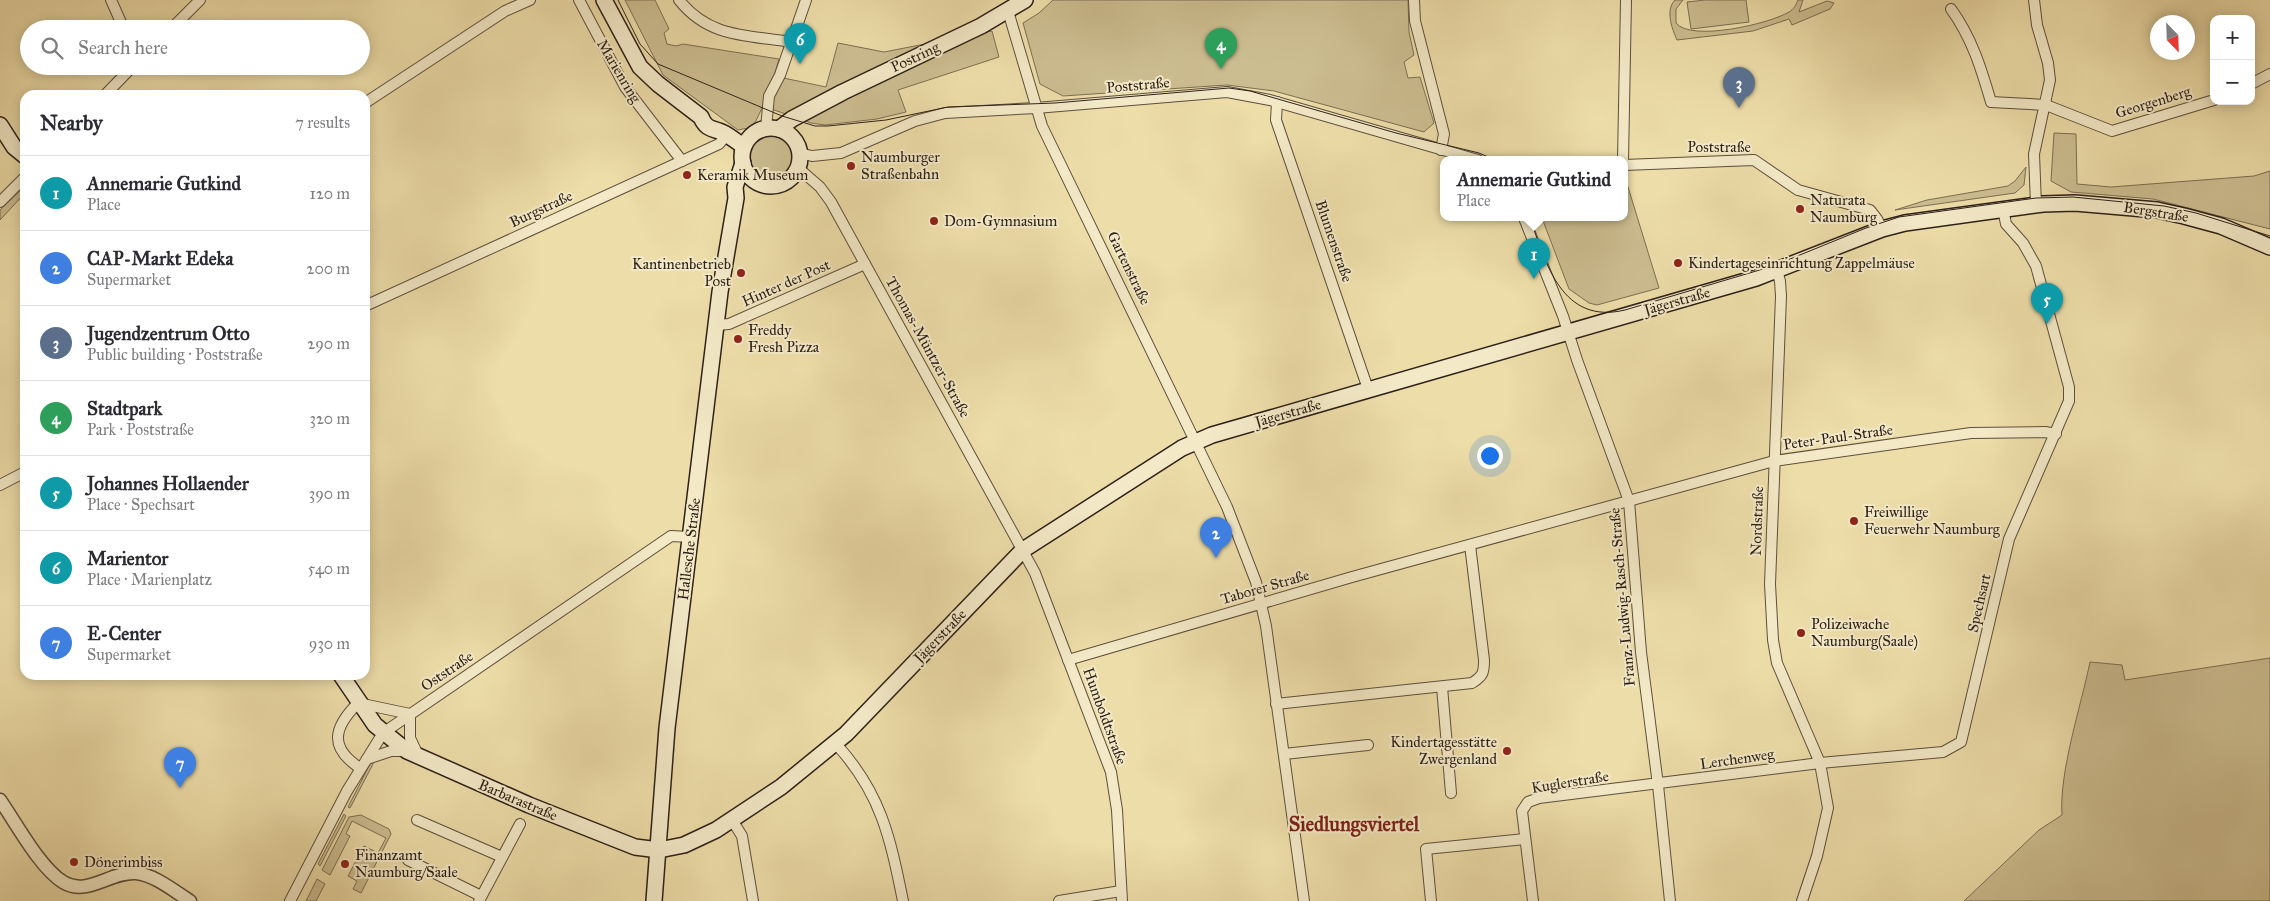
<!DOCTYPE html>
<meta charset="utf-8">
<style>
body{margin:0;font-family:"IM FELL Great Primer",serif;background:#f7f7f7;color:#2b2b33}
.controls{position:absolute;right:15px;top:15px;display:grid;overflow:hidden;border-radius:10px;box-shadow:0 2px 12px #0003}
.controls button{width:45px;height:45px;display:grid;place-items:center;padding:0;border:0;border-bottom:1px solid #e1e1e2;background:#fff;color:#2b2b33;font:25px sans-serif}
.compass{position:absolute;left:2150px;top:15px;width:45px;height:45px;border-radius:50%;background:#fff;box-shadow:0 2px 12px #0003;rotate:157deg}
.you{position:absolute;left:1489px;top:455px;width:18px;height:18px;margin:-12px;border:4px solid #fff;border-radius:50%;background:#1a73e8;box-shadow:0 0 0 8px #1a73e833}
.badge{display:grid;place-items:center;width:32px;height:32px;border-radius:50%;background:#0f766e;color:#fff;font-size:16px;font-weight:700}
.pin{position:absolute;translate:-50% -41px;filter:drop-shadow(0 1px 2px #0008)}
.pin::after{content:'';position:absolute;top:26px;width:18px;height:15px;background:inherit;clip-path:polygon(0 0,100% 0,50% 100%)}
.popup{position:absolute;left:1440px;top:156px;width:188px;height:65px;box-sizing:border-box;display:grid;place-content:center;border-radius:10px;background:#fff;filter:drop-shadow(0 1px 4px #0005);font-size:16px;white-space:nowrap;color:#7c7c81}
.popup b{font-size:19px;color:#2b2b33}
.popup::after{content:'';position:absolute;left:50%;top:100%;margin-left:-10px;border:10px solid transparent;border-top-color:#fff}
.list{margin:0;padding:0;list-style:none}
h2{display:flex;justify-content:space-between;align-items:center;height:65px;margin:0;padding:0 20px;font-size:21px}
h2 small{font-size:16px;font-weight:400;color:#7c7c81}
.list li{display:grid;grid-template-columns:32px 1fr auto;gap:15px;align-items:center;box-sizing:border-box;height:75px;padding:0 20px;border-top:1px solid #e1e1e2}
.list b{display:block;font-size:19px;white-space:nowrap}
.list p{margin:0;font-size:16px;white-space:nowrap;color:#7c7c81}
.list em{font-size:16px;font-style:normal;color:#7c7c81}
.icon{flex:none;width:28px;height:28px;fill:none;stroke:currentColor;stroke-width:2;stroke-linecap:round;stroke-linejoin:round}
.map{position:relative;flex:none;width:2270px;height:901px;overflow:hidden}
.search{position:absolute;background:#fff;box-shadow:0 2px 12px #0003;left:20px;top:20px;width:350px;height:55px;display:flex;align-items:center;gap:12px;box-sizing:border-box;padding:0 18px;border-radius:28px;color:#7c7c81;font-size:19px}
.panel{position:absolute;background:#fff;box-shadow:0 2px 12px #0003;left:20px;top:90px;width:350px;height:590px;border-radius:15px}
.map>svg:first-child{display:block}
.green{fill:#ccbd90;stroke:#7c6e54}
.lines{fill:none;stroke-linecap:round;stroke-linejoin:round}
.minor-casing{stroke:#5d4f3c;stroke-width:12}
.tertiary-casing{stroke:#5d4f3c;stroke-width:15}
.secondary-casing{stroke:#2d2018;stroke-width:18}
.minor{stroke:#f3e9c7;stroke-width:10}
.tertiary{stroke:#f3e9c7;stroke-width:12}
.secondary{stroke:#f3e9c7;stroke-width:15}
.tram{stroke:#2d2018;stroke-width:1}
.poi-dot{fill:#8f2418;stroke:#f3e9c7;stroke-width:2}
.labels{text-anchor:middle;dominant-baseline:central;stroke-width:4;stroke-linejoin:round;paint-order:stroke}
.street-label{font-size:15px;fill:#2d2018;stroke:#f3e9c7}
.poi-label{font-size:15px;fill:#2d2018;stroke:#f3e9c7;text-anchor:start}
.district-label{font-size:20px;font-weight:bold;fill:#7a1f14;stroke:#f3e9c7}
</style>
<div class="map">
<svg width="2270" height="901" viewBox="0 0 2270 901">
<rect width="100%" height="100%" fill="#eddda9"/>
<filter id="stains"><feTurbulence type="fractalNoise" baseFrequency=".004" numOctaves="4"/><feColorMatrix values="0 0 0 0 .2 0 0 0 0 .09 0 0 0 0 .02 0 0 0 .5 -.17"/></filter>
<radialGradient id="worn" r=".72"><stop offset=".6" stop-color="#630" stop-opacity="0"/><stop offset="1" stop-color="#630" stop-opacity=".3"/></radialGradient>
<!-- green -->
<g class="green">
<path d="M625 0H655L669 29 664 33 667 44 676 46 683 44 779 59 774 76 826 87 838 43 884 52 992 31 999 57 898 90 906 112 877 119 825 125 811 123 763 106 753 127 738 130 663 75Z"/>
<path d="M1053 0H1408L1409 32 1414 55 1404 62 1408 78 1420 77 1434 123 1424 132 1274 91 1227 85 1063 96 1040 84 1023 23 1039 13Z"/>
<path d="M1675 0H1683L1676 9V23C1691 42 1769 24 1789 12 1794 9 1796 5 1798 0H1803L1799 12 1827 1 1834 3 1830 9 1792 25 1789 19 1753 31 1677 40C1672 29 1665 10 1675 0Z"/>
<path d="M1705 0H1746L1749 22 1691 29 1687 2Z"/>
<path d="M2054 133 2076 134 2077 184 2111 187 2254 176 2270 171V229L2153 199 2071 192 2051 181Z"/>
<circle cx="771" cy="157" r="23"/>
<path d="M2026 167 2024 185 2015 193 1895 210 1927 200 2008 186 2015 181Z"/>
<path d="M1624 174 1659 288 1597 305 1589 303 1569 289 1542 218H1624Z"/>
<path d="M25 186V193L0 220V210Z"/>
<path d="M2270 658V901H1964L2039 830 2062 815C2059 772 2081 706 2090 662L2122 665 2125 680Z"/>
<path d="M375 759 372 766 350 808 348 807 371 762Z"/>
<path d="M344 814 346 816 320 866 318 864Z"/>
<path d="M361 815 389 829 391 834 361 893 353 889 357 881 348 876 364 846 378 853 386 838 352 821 346 834 350 836 330 875 322 870 349 817Z"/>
<path d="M317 879 325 884 316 901H306Z"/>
</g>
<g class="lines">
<!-- minor casing -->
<g class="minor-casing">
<g id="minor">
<path d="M111 0 124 29"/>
<path d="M579 0 625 87 682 161"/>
<path d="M679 0C709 38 747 35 792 42"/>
<path d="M1414 0 1415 21 1444 134 1441 150"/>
<path d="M2034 0 2037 25 2048 63 2050 80 2034 154 2036 205"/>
<path d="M1951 9C1972 38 1981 68 1991 102L2046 105 2112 131 2214 100"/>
<path d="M1008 11 1042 126 1227 507 1256 582 1266 626 1304 901"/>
<path d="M171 29 200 0"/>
<path d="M2251 84 2270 74"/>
<path d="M105 95 133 66"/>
<path d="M1277 102 1276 120 1368 389"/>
<path d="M365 103 505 11 530 0"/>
<path d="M766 128 769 96 780 75 806 0"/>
<path d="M799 153 812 156 841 153 915 121 945 113 1036 108 1227 92 1270 100 1478 160"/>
<path d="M1623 160 1626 0"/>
<path d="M1624 165 1754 160 1798 190 1870 210 1877 219 1882 229"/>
<path d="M797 167 820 187 831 202 1035 573 1111 772 1117 810 1122 901"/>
<path d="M0 202 25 177"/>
<path d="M1524 218 1563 316 1577 360 1629 501 1641 652 1658 785 1670 901"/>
<path d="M1777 271 1780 281 1781 296 1770 584 1773 640 1777 663 1820 763 1828 808 1817 856 1802 901"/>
<path d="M365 306 719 144 726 136"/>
<path d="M717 325 729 324 865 264"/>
<path d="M0 485 25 472"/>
<path d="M1068 660 1352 577 1774 461 1971 433 2045 432 2056 434"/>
<path d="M1442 687 1451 793"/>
<path d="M1276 704 1472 683C1483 676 1484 673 1484 660L1470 545"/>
<path d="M836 744C881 793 890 837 903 901"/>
<path d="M1284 754 1368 745"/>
<path d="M367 759 391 751H407"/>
<path d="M360 768C328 747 334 727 358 703L410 714V738L418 755"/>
<path d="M417 820 502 857"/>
<path d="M732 820 742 836 753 901"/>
<path d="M408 860 481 896"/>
<path d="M290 901 347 791 383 733 671 536 690 537"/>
<path d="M479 901 520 824"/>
<path d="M1059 901 1121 891"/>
<path d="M1431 901 1426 849 1525 839"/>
<path d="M1533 901 1522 811 1528 802 1539 798 1820 763 1943 752 1961 742 2009 539 2069 401V387L2036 266 2023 243 2006 224 2003 209"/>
</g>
</g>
<!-- tertiary casing -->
<g class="tertiary-casing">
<path id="tertiary" d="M0 800C16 823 40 868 63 882 88 897 110 871 136 873 155 875 174 891 190 901"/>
</g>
<!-- secondary casing -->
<g class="secondary-casing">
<g id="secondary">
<path d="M604 0 640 67 658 84 701 117C705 127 709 128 719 131 727 133 736 142 744 146"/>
<path d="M0 125 14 147 25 156"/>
<circle cx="771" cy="157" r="29"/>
<path d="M779 129 792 119 843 92 981 26 1025 0"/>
<path d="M341 675 375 725 407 751 529 805 635 847 659 850 684 845 716 830 781 787 846 734 1023 550 1182 448 1212 435 1756 278 1882 229 1905 223 2043 204 2075 203 2157 210 2184 216 2221 226 2270 247"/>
<path d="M654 901 667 728 720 292 736 198 735 187 743 163"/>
</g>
</g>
<!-- minor -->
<use href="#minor" class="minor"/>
<!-- tertiary -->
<use href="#tertiary" class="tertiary"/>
<!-- secondary -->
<use href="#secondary" class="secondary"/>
<!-- tram -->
<g class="tram">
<path d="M618 0 640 44 658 64 782 116 815 126H828L886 120 948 107 1055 103 1229 88 1250 91 1396 133 1479 153 1495 160"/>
<path d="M1530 218C1546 264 1562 325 1625 310L1773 266 1866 228 1899 217 2036 198 2073 197 2164 206 2196 213 2270 236"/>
</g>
</g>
<!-- markers -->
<g class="poi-dot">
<circle cx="851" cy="166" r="5"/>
<circle cx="687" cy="175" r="5"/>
<circle cx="1800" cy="209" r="5"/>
<circle cx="934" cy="221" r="5"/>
<circle cx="1678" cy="263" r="5"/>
<circle cx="741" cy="273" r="5"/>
<circle cx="738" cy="339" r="5"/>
<circle cx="1854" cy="521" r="5"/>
<circle cx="1801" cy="633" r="5"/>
<circle cx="1507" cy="751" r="5"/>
<circle cx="74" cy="862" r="5"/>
<circle cx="345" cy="864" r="5"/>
</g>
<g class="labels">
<!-- street labels -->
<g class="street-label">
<text transform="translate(915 57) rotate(-25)">Postring</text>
<text transform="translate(619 71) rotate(59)">Marienring</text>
<text transform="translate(1138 85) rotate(-5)">Poststraße</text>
<text transform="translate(2153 102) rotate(-17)">Georgenberg</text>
<text x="1719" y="147">Poststraße</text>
<text transform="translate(541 209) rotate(-25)">Burgstraße</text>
<text transform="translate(2156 212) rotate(9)">Bergstraße</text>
<text transform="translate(1334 241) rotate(71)">Blumenstraße</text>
<text transform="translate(1129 268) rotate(64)">Gartenstraße</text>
<text transform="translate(786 283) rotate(-24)">Hinter der Post</text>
<text transform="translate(1677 301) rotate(-16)">Jägerstraße</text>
<text transform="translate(928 347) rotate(61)">Thomas-Müntzer-Straße</text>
<text transform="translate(1288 413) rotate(-16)">Jägerstraße</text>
<text transform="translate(1838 437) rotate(-8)">Peter-Paul-Straße</text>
<text transform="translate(1757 521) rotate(-88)">Nordstraße</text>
<text transform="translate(689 549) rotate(-83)">Hallesche Straße</text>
<text transform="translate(1265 587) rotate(-16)">Taborer Straße</text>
<text transform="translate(1622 597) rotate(-95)">Franz-Ludwig-Rasch-Straße</text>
<text transform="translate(1979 603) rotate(-77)">Spechsart</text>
<text transform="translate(940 636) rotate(-46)">Jägerstraße</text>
<text transform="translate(447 671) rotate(-34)">Oststraße</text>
<text transform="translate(1105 716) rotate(70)">Humboldtstraße</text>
<text transform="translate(1737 759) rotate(-8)">Lerchenweg</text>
<text transform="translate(1570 782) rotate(-9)">Kuglerstraße</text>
<text transform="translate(518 800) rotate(23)">Barbarastraße</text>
</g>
<!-- poi labels -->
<g class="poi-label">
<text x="861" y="157">Naumburger<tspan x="861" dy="17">Straßenbahn</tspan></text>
<text x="697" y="175">Keramik Museum</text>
<text x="1810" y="200">Naturata<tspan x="1810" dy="17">Naumburg</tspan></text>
<text x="944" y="221">Dom-Gymnasium</text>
<text x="1688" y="263">Kindertageseinrichtung Zappelmäuse</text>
<text x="731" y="264" text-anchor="end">Kantinenbetrieb<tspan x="731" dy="17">Post</tspan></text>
<text x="748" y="330">Freddy<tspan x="748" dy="17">Fresh Pizza</tspan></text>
<text x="1864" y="512">Freiwillige<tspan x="1864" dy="17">Feuerwehr Naumburg</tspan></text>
<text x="1811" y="624">Polizeiwache<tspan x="1811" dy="17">Naumburg(Saale)</tspan></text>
<text x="1497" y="742" text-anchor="end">Kindertagesstätte<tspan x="1497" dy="17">Zwergenland</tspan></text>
<text x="355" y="855">Finanzamt<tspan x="355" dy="17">Naumburg/Saale</tspan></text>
<text x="84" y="862">Dönerimbiss</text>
</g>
<!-- district labels -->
<g class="district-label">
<text x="1354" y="824">Siedlungsviertel</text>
</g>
</g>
<rect width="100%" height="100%" filter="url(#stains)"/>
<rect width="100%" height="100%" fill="url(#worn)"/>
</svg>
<div class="controls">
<button>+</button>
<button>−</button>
</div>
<svg class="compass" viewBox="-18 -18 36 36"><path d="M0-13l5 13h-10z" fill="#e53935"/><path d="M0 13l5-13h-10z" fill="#7c7c81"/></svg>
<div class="you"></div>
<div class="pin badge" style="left:1534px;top:279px;background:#0f9aa8">1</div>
<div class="popup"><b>Annemarie Gutkind</b>Place</div>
<div class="pin badge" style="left:1216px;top:558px;background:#3f7fe0">2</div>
<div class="pin badge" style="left:1739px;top:108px;background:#5c6f8a">3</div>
<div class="pin badge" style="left:1221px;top:69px;background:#2e9e5b">4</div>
<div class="pin badge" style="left:2047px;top:324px;background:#0f9aa8">5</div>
<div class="pin badge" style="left:800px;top:64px;background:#0f9aa8">6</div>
<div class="pin badge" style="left:180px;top:788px;background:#3f7fe0">7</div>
<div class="search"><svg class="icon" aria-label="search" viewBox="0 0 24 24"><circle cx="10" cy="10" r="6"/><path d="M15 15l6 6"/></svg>Search here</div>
<section class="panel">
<h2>Nearby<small>7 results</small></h2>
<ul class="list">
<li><span class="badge" style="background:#0f9aa8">1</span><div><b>Annemarie Gutkind</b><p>Place</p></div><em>120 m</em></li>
<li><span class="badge" style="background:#3f7fe0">2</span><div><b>CAP-Markt Edeka</b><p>Supermarket</p></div><em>200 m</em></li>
<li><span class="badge" style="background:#5c6f8a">3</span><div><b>Jugendzentrum Otto</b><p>Public building · Poststraße</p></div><em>290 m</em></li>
<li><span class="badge" style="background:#2e9e5b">4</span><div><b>Stadtpark</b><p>Park · Poststraße</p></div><em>320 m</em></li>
<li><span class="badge" style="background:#0f9aa8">5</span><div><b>Johannes Hollaender</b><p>Place · Spechsart</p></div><em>390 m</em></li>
<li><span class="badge" style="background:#0f9aa8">6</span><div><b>Marientor</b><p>Place · Marienplatz</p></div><em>540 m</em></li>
<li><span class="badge" style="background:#3f7fe0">7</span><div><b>E-Center</b><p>Supermarket</p></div><em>930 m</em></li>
</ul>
</section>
</div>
